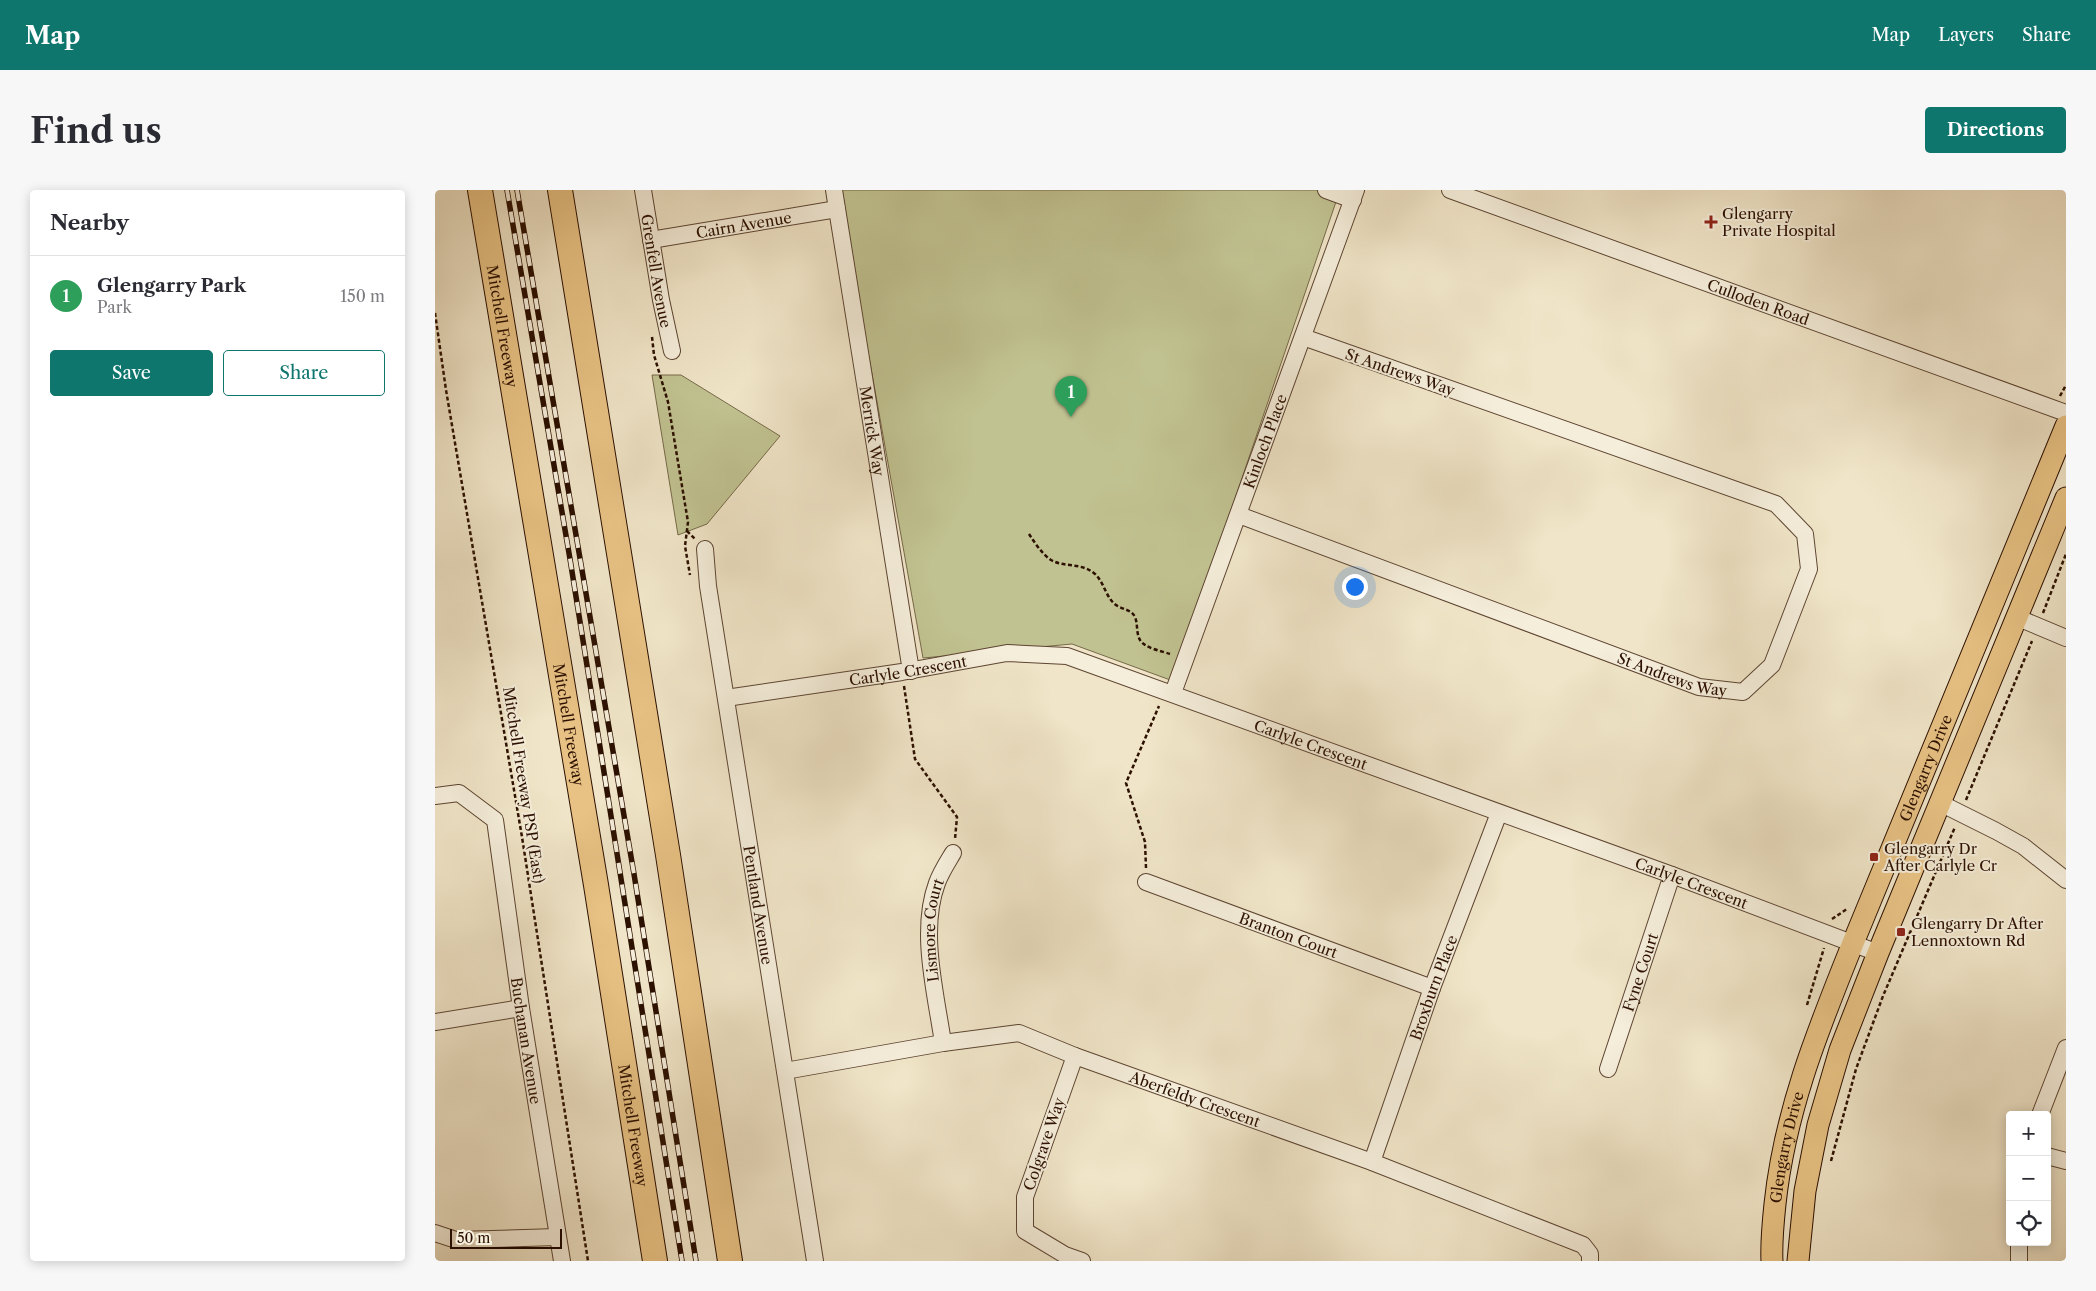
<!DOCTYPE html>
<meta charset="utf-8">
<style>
body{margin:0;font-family:"Libre Caslon Text",serif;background:#f7f7f7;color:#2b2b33}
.controls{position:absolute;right:15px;bottom:15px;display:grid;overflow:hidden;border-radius:5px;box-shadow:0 2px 12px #0003}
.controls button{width:45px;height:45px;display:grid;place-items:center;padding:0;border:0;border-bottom:1px solid #e1e1e2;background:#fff;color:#2b2b33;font:25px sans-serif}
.scale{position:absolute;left:15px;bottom:12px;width:112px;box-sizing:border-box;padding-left:5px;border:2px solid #2c1000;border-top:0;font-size:14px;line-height:18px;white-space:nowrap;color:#2c1000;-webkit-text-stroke:4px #f5eedb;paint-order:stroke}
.you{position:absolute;left:919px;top:396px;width:18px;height:18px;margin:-12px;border:4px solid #fff;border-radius:50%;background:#1a73e8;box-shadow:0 0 0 8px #1a73e833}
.badge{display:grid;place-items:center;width:32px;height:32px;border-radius:50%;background:#0f766e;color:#fff;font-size:16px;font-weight:700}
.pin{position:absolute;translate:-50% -41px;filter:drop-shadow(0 1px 2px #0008)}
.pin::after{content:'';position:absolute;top:26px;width:18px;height:15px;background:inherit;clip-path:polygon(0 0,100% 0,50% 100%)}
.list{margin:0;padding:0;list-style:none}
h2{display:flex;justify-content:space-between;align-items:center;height:65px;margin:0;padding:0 20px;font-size:21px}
h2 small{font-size:16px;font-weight:400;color:#7c7c81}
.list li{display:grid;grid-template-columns:32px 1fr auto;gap:15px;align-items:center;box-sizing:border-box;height:80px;padding:0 20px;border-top:1px solid #e1e1e2}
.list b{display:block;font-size:19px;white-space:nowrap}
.list p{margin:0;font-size:16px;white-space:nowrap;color:#7c7c81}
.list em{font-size:16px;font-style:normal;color:#7c7c81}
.actions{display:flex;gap:10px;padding:15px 20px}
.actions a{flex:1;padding:11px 0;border:1px solid #0f766e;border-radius:5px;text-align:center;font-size:18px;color:#0f766e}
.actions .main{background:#0f766e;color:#fff}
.icon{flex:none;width:28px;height:28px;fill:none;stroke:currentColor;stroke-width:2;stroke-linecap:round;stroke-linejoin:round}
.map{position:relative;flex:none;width:1631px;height:1071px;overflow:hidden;border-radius:5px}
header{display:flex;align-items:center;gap:30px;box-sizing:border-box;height:70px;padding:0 25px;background:#0f766e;color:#fff}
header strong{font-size:24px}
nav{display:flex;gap:28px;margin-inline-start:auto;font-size:18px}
.intro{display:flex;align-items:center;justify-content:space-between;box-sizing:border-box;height:120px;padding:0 30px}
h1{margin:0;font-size:35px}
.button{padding:12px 22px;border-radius:5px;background:#0f766e;color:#fff;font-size:18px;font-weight:700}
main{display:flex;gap:30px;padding:0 30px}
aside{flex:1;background:#fff;border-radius:5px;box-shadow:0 2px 12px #0003}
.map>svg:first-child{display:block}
.green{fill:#c1c291;stroke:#766948}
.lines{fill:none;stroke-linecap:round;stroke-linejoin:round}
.minor-casing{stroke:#5d4532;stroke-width:18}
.major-casing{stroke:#2c1000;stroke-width:23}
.highway-casing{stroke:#2c1000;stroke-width:26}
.path{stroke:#2c1000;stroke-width:2.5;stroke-dasharray:4 2.5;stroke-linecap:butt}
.minor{stroke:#f5eedb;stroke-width:16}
.major{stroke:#e8c284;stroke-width:21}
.highway{stroke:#e8c284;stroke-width:24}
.rail-casing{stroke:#2c1000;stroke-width:5.5}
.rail{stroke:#f5eedb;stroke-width:4;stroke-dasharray:11;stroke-linecap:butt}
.poi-dot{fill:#8f2418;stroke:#f5eedb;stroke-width:2}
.labels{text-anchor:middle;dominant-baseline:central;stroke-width:4;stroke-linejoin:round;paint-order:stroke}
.poi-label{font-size:15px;fill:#2c1000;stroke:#f5eedb;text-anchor:start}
.street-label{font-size:15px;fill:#2c1000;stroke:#f5eedb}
</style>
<header>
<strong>Map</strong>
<nav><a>Map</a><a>Layers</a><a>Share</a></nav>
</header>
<div class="intro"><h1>Find us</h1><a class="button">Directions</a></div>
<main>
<aside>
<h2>Nearby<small></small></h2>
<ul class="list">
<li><span class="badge" style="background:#2e9e5b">1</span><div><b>Glengarry Park</b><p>Park</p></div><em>150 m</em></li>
</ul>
<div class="actions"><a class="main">Save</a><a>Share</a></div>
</aside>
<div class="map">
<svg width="1631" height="1071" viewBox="0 0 1631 1071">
<rect width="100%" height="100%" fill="#f0e5c8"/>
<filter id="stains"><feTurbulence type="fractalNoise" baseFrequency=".004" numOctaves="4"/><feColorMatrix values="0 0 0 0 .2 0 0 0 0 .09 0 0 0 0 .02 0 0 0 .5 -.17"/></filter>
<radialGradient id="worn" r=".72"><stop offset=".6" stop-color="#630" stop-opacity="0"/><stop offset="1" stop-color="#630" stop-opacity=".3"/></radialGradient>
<!-- green -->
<g class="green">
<path d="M404 0H905L738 491 637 454 488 468Z"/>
<path d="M217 185H246L345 246 272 334 243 345Z"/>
</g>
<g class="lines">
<!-- minor casing -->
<g class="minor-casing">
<g id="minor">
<path id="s1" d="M208 0 226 110 237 161"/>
<path id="s2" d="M399 0 476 481"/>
<path d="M891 0 918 10"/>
<path id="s3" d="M1015 0 1631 223"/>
<path id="s4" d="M216 50 402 19"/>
<path id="s5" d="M804 325 1264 497 1308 502 1337 475 1374 379 1370 344 1341 314 868 147"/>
<path id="s6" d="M270 359 273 396 380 1071"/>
<path d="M1581 427 1631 448"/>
<path id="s7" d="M738 503 921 0"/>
<path id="s8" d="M291 508 467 482 572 463 632 466 1237 685 1443 763"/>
<path id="s9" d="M0 606 24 603 60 630 86 818 127 1071"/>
<path d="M1505 613 1561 641 1588 656 1631 690"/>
<path id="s10" d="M711 692 997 798"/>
<path d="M0 832 86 818"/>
<path id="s11" d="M508 853C501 804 484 741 502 693 506 682 512 673 518 663"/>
<path d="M640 866 590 1007V1041L630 1065 647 1071"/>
<path id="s12" d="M1173 879 1237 685"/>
<path id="s13" d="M350 881 508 853 584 843 640 866 937 972 1148 1055 1155 1064V1071"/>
<path d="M1605 925 1631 858"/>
<path d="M1612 966 1631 971"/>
<path id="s14" d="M937 972 997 798 1064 623"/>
<path d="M0 1043 21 1050 122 1047"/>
<path d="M1584 1071V1052"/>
</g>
</g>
<!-- major casing -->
<g class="major-casing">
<g id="major">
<path id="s15" d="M1337 1071C1336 1052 1338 1033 1340 1014 1350 920 1383 840 1418 753L1631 236"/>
<path d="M1363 1071 1370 1001 1383 935 1405 860 1443 763 1631 308"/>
</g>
</g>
<!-- highway casing -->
<g class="highway-casing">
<g id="highway">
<path id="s16" d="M45 0 161 695 220 1071"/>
<path d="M125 0 233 665 295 1071"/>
</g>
</g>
<!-- path -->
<g class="path">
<path d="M0 123 11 200 87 647 153 1071"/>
<path d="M217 147 219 165 233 212 253 332 250 356 255 385"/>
<path d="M1625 206 1631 195"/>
<path d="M252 341 260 349"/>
<path d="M594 344C600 353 607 364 616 370 630 378 646 372 660 384 669 392 671 408 681 415 688 420 696 419 700 427 703 434 701 443 705 450 709 458 727 461 735 464"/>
<path d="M1608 423 1631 364"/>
<path d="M469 496 480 569 522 627 520 649"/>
<path d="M1531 610 1597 451"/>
<path d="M711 678 710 652 691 593 724 516"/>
<path d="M1397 729 1412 719"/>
<path d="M1372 815 1389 758"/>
<path d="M1396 971 1421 879 1448 806 1520 637"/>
</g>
<!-- minor -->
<use href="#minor" class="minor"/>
<!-- major -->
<use href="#major" class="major"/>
<!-- highway -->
<use href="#highway" class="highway"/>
<!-- rail casing -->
<g class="rail-casing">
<g id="rail">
<path d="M72 0 135 369 247 1071"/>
<path d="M82 0 199 684 261 1071"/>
</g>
</g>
<!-- rail -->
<use href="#rail" class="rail"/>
</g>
<!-- markers -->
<g class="poi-dot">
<path d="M1273.5 24.5h5v5h5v5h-5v5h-5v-5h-5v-5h5z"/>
<rect x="1434" y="662" width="10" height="10" rx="2.5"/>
<rect x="1461" y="737" width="10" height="10" rx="2.5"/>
</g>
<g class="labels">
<!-- poi labels -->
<g class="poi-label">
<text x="1287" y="23">Glengarry<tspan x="1287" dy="17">Private Hospital</tspan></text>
<text x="1449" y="658">Glengarry Dr<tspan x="1449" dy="17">After Carlyle Cr</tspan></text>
<text x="1476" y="733">Glengarry Dr After<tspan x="1476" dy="17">Lennoxtown Rd</tspan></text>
</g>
<!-- street labels -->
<g class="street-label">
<text stroke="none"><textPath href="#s4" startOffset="94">Cairn Avenue</textPath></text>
<text stroke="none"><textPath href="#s1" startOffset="82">Grenfell Avenue</textPath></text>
<text stroke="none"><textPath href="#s3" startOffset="328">Culloden Road</textPath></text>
<text stroke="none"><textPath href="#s16" startOffset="138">Mitchell Freeway</textPath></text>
<text transform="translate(965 182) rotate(19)">St Andrews Way</text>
<text stroke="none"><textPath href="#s2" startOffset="244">Merrick Way</textPath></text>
<text stroke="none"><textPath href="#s7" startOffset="268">Kinloch Place</textPath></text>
<text stroke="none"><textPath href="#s8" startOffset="184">Carlyle Crescent</textPath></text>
<text stroke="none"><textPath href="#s5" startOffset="462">St Andrews Way</textPath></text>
<text stroke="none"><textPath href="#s16" startOffset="542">Mitchell Freeway</textPath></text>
<text stroke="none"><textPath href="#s8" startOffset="604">Carlyle Crescent</textPath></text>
<text stroke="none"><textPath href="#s15" startOffset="520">Glengarry Drive</textPath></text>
<text transform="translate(89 595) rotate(81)">Mitchell Freeway PSP (East)</text>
<text stroke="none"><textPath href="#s8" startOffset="1009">Carlyle Crescent</textPath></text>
<text stroke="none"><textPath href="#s6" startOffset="360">Pentland Avenue</textPath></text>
<text stroke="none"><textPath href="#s11" startOffset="114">Lismore Court</textPath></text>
<text stroke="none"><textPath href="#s10" startOffset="152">Branton Court</textPath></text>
<text stroke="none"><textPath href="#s12" startOffset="102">Fyne Court</textPath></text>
<text stroke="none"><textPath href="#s14" startOffset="185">Broxburn Place</textPath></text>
<text stroke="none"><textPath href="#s9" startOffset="292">Buchanan Avenue</textPath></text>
<text stroke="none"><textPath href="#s13" startOffset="425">Aberfeldy Crescent</textPath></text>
<text stroke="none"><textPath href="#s16" startOffset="948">Mitchell Freeway</textPath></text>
<text transform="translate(609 954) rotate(-71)">Colgrave Way</text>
<text stroke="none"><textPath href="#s15" startOffset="115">Glengarry Drive</textPath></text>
</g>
</g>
<rect width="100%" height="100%" filter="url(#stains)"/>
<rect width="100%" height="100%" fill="url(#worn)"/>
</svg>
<div class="controls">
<button>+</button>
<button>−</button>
<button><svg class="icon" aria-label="locate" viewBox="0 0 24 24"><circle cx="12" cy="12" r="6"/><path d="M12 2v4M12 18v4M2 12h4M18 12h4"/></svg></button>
</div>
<div class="scale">50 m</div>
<div class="you"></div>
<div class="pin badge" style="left:636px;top:227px;background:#2e9e5b">1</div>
</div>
</main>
